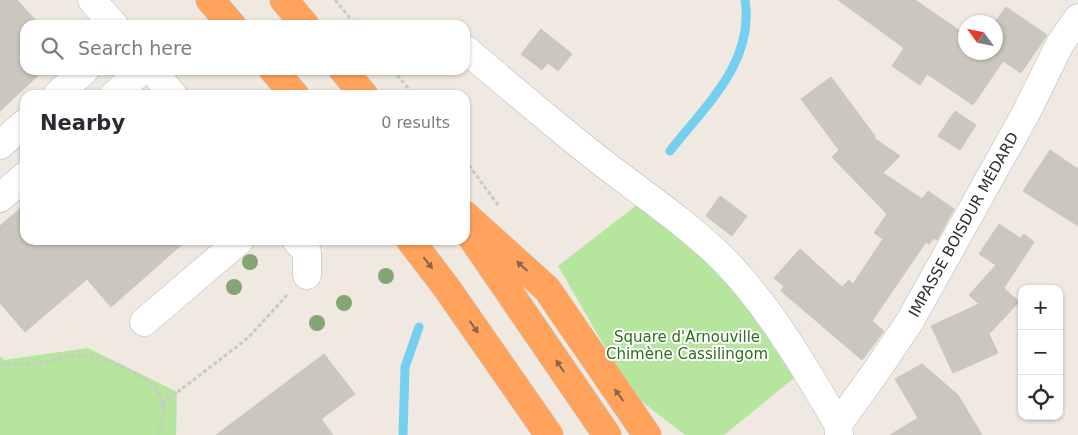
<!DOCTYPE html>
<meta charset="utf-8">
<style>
body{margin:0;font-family:"DejaVu Sans",sans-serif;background:#f2f2f3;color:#2b2b33}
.controls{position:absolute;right:15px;bottom:15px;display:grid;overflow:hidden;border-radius:10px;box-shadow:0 1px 4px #0004}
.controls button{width:45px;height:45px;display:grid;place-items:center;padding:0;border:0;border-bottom:1px solid #e1e1e2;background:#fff;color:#2b2b33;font:25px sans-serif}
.compass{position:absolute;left:958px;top:15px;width:45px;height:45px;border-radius:50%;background:#fff;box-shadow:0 1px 4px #0004;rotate:303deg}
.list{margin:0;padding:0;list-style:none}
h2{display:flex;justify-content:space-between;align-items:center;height:65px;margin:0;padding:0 20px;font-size:21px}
h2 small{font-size:16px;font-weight:400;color:#7c7c81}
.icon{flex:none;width:28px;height:28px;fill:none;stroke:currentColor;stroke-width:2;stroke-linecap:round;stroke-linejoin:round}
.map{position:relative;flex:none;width:1078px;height:435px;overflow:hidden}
.search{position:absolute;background:#fff;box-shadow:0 1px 4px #0004;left:20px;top:20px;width:450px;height:55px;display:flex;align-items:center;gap:12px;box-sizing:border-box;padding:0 18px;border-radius:15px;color:#7c7c81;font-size:19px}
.panel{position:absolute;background:#fff;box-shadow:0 1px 4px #0004;left:20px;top:90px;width:450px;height:155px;border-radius:15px}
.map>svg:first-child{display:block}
.green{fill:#b6e59e}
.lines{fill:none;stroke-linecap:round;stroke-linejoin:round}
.stream{stroke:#75cff0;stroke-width:9}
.building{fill:#cbc7bf;stroke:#cbc5ba}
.minor-casing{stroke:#b4b7c1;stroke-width:29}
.highway-casing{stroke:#c9c9c9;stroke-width:29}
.path{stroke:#c9c9c9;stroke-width:3;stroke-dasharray:4 2.5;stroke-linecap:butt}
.minor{stroke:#fff;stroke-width:28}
.highway{stroke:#ffa35c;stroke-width:28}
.tree{fill:#84a574}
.oneway{fill:#8c6343}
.labels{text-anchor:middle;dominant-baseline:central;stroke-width:4;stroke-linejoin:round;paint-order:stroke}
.street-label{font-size:15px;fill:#2e2e2e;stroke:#fff}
.park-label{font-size:15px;fill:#2c6e1b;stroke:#fff}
</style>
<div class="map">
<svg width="1078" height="435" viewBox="0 0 1078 435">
<rect width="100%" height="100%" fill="#efe9e1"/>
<!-- green -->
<g class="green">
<path d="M637 205 701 257 742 300 794 378 724 435H685L632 394 558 266Z"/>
<path d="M88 348 177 392 176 435H0V356L4 360Z"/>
</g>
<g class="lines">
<!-- stream -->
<g class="stream">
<path d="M670 151C705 106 755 62 745 0"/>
<path d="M403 435 405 367 419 327"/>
</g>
</g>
<!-- building -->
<g class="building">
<path d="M0 0H17L40 25H25V70H44L0 111Z"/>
<path d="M838 0H915L966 35V52H996L995 22 1006 7 1047 35 1021 73 1003 61 973 105 927 74 920 85 892 66 904 48Z"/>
<path d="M541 29 572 54 558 71 548 63 542 70 521 54Z"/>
<path d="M831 77 875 136 874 138 900 156 883 173 922 199 928 191 954 209 937 240 934 238 929 244 926 242 872 321 884 331 862 360 781 291 784 286 774 278 800 249 842 287 849 280 853 284 883 239 874 233 887 214 832 157 839 150 801 99Z"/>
<path d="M955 111 976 125 960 150 938 136Z"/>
<path d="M1050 150 1078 169V226L1023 191Z"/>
<path d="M720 196 747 216 732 236 706 216Z"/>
<path d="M25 204V240H187L111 307 87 279 25 332 0 303V226Z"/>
<path d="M999 224 1020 238 1024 234 1034 242 1004 288 1019 302 989 334 998 353 953 373 931 326 979 304 969 295 996 265 979 254Z"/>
<path d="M324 354 355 394 321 419 333 435H216Z"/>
<path d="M922 364 958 395 982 435H890L918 418 895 379Z"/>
</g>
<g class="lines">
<!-- minor casing -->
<g class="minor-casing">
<g id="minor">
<path d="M92 0 114 25"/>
<path d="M465 49C509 86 553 124 599 160 642 193 688 224 726 262 771 309 805 368 838 424L839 435"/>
<path d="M152 70 173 95"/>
<path d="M57 95 85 70"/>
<path d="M114 95 142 70"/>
<path d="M0 145 25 123"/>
<path d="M0 198 25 176"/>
<path d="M296 240 307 252V275"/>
<path d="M144 322 240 240"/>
<path id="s1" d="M838 424 875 373 910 321 1026 113 1060 44 1078 18"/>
</g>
</g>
<!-- highway casing -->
<g class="highway-casing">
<g id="highway">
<path d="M210 0 232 25"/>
<path d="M284 0 305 25"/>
<path d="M273 70 295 95"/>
<path d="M343 70 364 95"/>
<path d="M465 215 547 289 647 435"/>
<path d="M468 232 607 435"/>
<path d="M410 240 446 287 549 435"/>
</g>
</g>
<!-- path -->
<g class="path">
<path d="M335 0 356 25"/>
<path d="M393 70 414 95"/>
<path d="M465 160 498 205"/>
<path d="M0 364C17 364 34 364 50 361 59 359 68 356 77 356 98 354 145 373 157 391 166 404 164 422 157 435"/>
<path d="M162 404 248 338 289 293"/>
</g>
<!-- minor -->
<use href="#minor" class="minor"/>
<!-- highway -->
<use href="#highway" class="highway"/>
</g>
<!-- trees -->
<g class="tree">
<circle cx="250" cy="262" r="8"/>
<circle cx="386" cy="276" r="8"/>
<circle cx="234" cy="287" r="8"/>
<circle cx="344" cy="303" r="8"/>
<circle cx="317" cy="323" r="8"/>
</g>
<!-- one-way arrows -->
<defs><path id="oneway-solid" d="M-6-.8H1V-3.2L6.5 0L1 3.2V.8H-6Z" transform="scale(1.25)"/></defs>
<g class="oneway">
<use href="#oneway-solid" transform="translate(428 263) rotate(52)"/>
<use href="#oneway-solid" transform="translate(522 266) rotate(-138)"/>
<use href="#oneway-solid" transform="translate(474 327) rotate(55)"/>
<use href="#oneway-solid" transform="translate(560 366) rotate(-124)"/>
<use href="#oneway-solid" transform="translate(619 395) rotate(-126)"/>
</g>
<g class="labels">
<!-- street labels -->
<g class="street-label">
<text stroke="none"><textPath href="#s1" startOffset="236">IMPASSE BOISDUR MÉDARD</textPath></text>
</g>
<!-- park labels -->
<g class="park-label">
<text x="687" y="337">Square d'Arnouville<tspan x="687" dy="17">Chimène Cassilingom</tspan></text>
</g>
</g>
</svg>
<div class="controls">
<button>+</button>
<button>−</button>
<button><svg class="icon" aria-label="locate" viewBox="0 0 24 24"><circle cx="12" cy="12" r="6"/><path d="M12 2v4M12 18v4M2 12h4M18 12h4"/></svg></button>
</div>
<svg class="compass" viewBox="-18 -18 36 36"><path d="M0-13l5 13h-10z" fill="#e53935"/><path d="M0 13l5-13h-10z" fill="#7c7c81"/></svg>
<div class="search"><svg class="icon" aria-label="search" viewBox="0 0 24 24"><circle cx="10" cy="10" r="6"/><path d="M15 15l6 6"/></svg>Search here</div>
<section class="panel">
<h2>Nearby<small>0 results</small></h2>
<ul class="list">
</ul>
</section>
</div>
